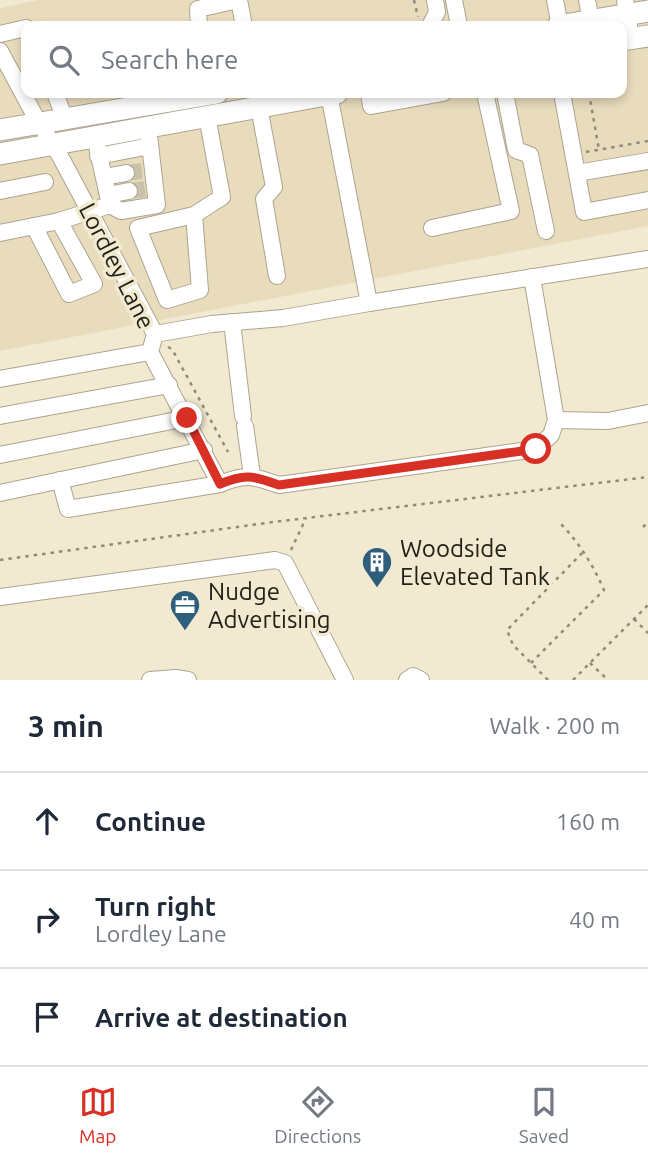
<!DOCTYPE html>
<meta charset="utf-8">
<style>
body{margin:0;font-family:Ubuntu,sans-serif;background:#f2f2f3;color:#1f2937}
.stop{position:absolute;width:21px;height:21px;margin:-16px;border:5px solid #d93025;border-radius:50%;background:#fff}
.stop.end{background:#d93025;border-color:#fff;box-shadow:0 2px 7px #0008}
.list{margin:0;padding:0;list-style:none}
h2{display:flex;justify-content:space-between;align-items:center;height:91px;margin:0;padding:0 28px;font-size:30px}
h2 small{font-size:23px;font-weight:400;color:#747a83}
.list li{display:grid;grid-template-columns:46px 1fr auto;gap:21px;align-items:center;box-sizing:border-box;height:98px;padding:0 28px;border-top:2px solid #e0e1e3}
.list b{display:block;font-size:26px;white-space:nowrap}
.list p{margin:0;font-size:23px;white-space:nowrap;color:#747a83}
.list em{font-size:23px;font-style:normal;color:#747a83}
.icon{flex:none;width:38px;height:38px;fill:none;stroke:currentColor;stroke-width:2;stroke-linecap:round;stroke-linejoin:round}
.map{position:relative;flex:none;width:648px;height:680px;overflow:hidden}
.search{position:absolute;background:#fff;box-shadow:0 4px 10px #0003;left:21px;right:21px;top:21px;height:77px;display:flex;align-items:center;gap:18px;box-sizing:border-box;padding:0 24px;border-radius:14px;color:#747a83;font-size:26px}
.sheet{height:385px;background:#fff}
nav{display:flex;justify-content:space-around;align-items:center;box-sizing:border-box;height:98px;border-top:2px solid #e0e1e3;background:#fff;font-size:19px;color:#747a83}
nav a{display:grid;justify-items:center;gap:4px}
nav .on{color:#d93025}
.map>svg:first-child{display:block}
.built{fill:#e8dcbd;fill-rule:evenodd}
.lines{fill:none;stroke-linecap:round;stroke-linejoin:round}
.minor-tunnel{stroke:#c9c1ac;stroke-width:16;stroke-dasharray:16 8;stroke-linecap:butt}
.minor-casing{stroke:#ada48e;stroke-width:18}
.major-casing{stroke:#ada48e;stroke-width:23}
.path{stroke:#918b7a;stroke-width:2.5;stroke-dasharray:3.5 5;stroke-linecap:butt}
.minor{stroke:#fff;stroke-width:16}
.major{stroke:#fff;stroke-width:21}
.route{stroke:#d93025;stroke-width:9}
.labels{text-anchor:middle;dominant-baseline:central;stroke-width:7;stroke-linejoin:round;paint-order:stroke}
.street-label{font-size:24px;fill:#232017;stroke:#f2e9d1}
.poi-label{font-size:24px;fill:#232017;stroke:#f2e9d1;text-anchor:start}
</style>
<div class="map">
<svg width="648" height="680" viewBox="0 0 648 680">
<rect width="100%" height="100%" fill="#f2e9d1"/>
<!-- built -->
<path class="built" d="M38 0H648V226L0 351V8ZM26 26H622V93H26Z"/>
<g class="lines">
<!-- minor-tunnel -->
<g class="minor-tunnel">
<path d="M126 173 142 171"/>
<path d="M129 191 146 189"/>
</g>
<!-- minor casing -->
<g class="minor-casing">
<g id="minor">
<path d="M239 0 244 26"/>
<path d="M454 0 459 26"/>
<path d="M555 0 560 26"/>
<path d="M587 0 592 26"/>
<path d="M625 0 629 26"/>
<path d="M199 26 198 9 238 0"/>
<path d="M430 26 437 12 435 0"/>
<path d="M0 34 26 28"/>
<path d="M0 51 35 116 60 156 155 334 150 352 220 484"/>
<path d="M55 93 65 119"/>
<path d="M369 93 371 106 443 93"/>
<path d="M505 93 516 150 530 155 546 231"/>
<path d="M562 93 584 212 648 200"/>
<path d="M329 94 369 303 648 259"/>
<path d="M259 107 274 187 264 199 277 276"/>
<path d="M98 156 150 146"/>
<path d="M577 173 648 161"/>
<path d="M104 177 126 173"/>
<path d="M0 191 45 182"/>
<path d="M108 195 129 191"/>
<path d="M110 205 121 211 157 205 148 127"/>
<path d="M194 215 138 228 167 300 200 290 194 215 222 197 207 116"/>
<path d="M34 226 69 294 94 284 59 221"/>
<path d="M432 228 511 211 485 93"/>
<path d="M0 233 59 221 110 205 95 137"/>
<path d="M232 322 243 416"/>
<path d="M155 334 212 324 283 318 369 303"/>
<path d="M0 379 150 352"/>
<path d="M0 416 169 385"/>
<path d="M556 420 608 421 648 413"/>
<path d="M245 426 252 475"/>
<path d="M0 455 187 418"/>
<path d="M60 480 68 509 220 484C246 473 253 476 279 485L536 449 551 435 556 420 532 277"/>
<path d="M0 493 204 450"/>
<path d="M0 597 275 560 285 563 345 680"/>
<path d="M150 680 176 678 188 680"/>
<path d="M407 680 413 676 421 680"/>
</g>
</g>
<!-- major casing -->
<g class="major-casing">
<g id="major">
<path d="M558 26 648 11"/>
<path d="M622 40 648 36"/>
<path d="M0 130 217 93"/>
<path d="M0 154 337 93"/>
</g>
</g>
<!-- path -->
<g class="path">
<path d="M414 0 418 17"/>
<path d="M399 26 417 23"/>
<path d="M589 93 599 150"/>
<path d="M586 152 648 141"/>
<path d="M168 347 172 349 228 452"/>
<path d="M643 527 648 522"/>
<path d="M291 550 306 518"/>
<path d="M0 560 273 522 648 477"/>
<path d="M634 619 648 633"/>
<path d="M531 663 604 590C593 565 580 544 561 524"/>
<path d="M590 663 608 680"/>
<path d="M548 680 513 645 507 630 584 551"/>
<path d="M573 680 648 605"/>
</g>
<!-- minor -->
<use href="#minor" class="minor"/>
<!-- major -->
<use href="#major" class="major"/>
</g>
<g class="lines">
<!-- route -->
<path class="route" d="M187 418 220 484C246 473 253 476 279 485L536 449"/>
</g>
<!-- icons -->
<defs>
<g id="building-pin" transform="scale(1.575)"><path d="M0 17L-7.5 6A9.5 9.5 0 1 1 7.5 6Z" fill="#2f5e7d" stroke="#f2e9d1"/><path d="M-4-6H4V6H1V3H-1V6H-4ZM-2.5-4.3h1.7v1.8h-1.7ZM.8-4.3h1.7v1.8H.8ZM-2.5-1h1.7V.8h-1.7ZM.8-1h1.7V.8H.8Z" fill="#fff"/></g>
<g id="office-pin" transform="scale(1.575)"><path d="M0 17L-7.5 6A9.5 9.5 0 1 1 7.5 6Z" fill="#2f5e7d" stroke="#f2e9d1"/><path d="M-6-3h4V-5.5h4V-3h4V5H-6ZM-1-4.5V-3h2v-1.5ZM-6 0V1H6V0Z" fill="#fff"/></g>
</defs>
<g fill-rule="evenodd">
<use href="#building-pin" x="377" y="562"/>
<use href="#office-pin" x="185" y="605"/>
</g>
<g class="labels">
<!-- street labels -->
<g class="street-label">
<text transform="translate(117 266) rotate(63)">Lordley Lane</text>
</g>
<!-- poi labels -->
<g class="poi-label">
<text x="400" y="548">Woodside<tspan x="400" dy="28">Elevated Tank</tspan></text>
<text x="208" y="591">Nudge<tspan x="208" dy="28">Advertising</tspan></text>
</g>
</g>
</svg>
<div class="stop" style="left:536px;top:449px"></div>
<div class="stop end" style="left:187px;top:418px"></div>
<div class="search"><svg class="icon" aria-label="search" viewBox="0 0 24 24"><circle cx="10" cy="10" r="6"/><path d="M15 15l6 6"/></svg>Search here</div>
</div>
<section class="sheet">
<h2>3 min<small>Walk · 200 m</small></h2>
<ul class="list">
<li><svg class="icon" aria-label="ahead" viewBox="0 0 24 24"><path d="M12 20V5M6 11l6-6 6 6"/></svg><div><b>Continue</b></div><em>160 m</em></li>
<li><svg class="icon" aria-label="right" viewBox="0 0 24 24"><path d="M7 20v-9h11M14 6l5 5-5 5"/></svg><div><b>Turn right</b><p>Lordley Lane</p></div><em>40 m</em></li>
<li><svg class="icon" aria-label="arrive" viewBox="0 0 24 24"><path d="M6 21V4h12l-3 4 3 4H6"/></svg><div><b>Arrive at destination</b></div></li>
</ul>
</section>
<nav>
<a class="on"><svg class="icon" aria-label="map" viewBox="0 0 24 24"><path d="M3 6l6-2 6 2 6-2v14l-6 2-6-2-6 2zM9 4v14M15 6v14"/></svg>Map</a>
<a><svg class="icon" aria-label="directions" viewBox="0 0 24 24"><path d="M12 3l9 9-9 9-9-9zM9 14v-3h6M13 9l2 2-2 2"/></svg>Directions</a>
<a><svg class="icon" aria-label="saved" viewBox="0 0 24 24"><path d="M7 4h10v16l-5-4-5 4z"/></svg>Saved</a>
</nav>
